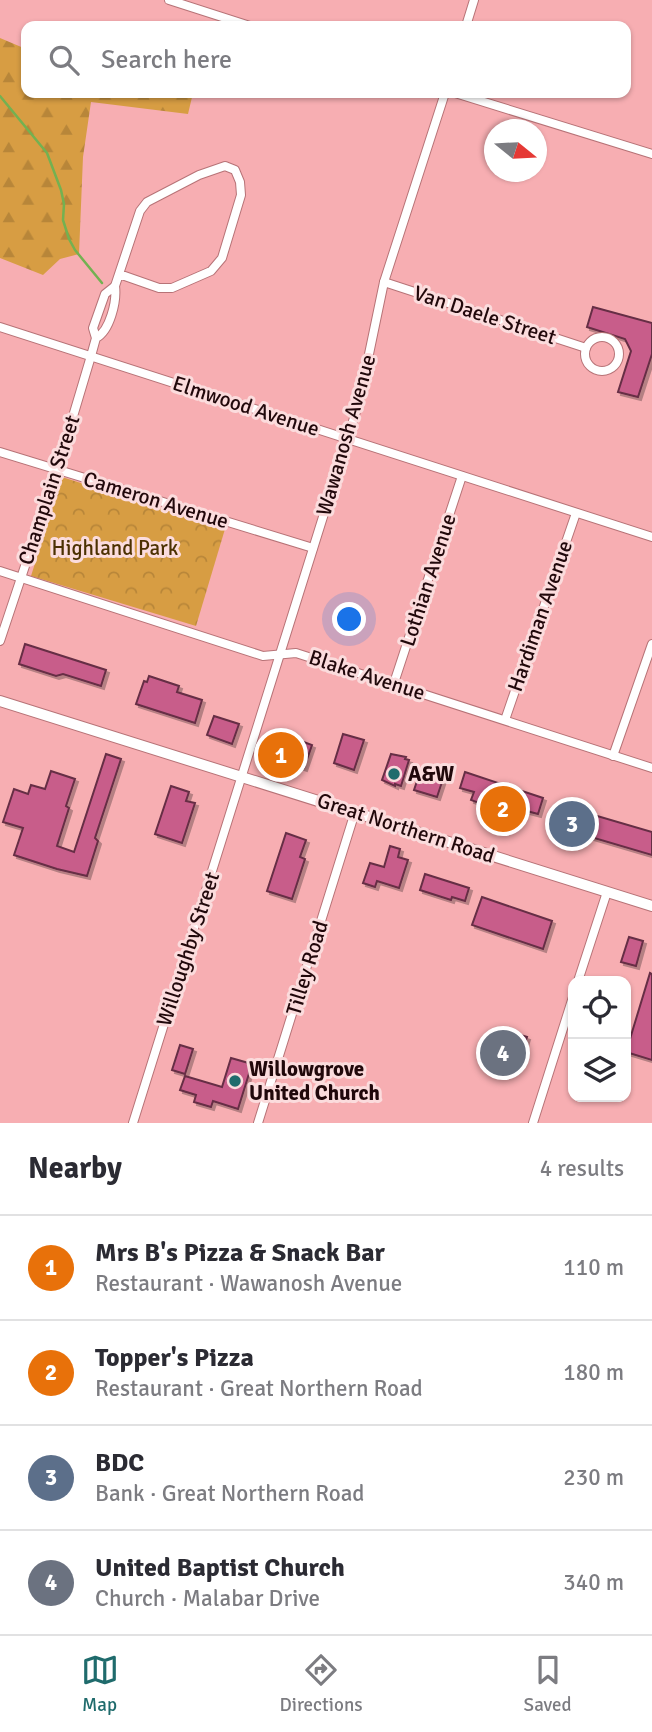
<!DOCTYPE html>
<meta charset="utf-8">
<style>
body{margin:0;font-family:Signika,sans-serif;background:#f7f7f7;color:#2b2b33}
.controls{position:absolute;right:21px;bottom:21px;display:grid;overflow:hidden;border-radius:14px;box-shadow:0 2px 5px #0004}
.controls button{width:63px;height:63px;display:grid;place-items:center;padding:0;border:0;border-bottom:2px solid #e1e1e2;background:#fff;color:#2b2b33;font:35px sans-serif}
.compass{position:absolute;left:484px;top:119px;width:63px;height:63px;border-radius:50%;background:#fff;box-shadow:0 2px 5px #0004;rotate:108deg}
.you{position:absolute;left:350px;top:620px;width:24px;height:24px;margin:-18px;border:5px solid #fff;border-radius:50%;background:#1a73e8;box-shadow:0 0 0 10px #1a73e833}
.badge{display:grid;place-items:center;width:46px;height:46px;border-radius:50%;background:#1f6b6c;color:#fff;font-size:23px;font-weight:700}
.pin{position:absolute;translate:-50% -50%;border:4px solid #fff;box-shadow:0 2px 7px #0006}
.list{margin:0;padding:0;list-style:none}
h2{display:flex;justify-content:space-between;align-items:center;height:91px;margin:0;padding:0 28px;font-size:30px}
h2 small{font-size:23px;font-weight:400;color:#7c7c81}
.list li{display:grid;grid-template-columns:46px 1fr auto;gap:21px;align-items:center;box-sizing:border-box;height:105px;padding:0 28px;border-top:2px solid #e1e1e2}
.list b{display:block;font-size:26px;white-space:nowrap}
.list p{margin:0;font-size:23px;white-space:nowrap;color:#7c7c81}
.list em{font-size:23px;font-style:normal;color:#7c7c81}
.icon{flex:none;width:38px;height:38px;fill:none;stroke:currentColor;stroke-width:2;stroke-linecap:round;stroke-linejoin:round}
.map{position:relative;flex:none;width:652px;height:1123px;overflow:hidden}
.search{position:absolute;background:#fff;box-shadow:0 2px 5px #0004;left:21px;right:21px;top:21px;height:77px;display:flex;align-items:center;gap:18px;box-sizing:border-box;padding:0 24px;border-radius:14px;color:#7c7c81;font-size:26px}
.sheet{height:511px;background:#fff}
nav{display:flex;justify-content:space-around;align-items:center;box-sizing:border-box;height:98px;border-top:2px solid #e1e1e2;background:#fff;font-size:19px;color:#7c7c81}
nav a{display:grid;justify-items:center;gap:4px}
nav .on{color:#1f6b6c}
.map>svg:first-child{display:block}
.forest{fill:url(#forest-firs)}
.park{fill:url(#park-crowns)}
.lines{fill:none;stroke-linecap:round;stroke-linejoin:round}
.stream{stroke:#73b151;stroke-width:2.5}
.building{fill:#c85d8a;stroke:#662e45;stroke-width:2;filter:url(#shadow)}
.street-casing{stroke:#b77377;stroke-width:10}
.secondary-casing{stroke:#b77377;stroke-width:12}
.street{stroke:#fff;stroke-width:8}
.secondary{stroke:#fff;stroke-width:10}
.poi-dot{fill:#1f6b6c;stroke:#fbdcdd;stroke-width:2.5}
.labels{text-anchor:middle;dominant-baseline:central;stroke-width:6;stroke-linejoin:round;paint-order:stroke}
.street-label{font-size:21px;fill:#21080b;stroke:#fbdcdd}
.park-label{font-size:21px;fill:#4c3102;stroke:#fbdcdd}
.poi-label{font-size:21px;font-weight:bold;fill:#21080b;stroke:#fbdcdd;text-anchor:start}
</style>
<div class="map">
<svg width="652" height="1123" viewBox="0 0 652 1123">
<defs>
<pattern id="forest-firs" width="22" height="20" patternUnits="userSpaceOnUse" patternTransform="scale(1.75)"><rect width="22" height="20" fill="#d79d43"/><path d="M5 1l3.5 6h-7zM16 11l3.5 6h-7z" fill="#b88639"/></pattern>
<pattern id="park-crowns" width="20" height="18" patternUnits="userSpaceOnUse" patternTransform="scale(1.75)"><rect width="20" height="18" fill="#d79d43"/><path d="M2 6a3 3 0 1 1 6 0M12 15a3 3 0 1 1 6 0" fill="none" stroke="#b88639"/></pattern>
<filter id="shadow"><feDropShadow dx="3" dy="3" stdDeviation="0" flood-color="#0004"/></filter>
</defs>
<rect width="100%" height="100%" fill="#f7aeb2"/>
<!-- forest -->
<path class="forest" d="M0 38 26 49V93H193L188 114 91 102 83 157 79 254 60 259 43 275 0 258Z"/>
<!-- park -->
<path class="park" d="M62 477 225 529 196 626 31 576Z"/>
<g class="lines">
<!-- stream -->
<path class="stream" d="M0 96 47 153 61 190 64 204 63 220 69 239 75 250 102 283"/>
</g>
<!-- building -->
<g class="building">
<path d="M593 307 652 323V354L638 397 618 392 631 351 625 339 587 327Z"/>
<path d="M25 644 106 670 101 686 63 674 56 676 19 664Z"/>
<path d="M149 676 179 686 177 692 202 700 195 723 136 704 144 681 147 682Z"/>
<path d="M214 716 239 724 232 744 207 735Z"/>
<path d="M343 734 364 740 354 770 334 763Z"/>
<path d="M301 741 312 745 304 768 276 758 281 745 297 751Z"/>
<path d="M106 754 121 759 95 838 98 841 87 876 57 869 14 855 23 828 3 822 14 789 28 794 31 785 45 789 51 771 75 779 66 806 69 808 57 846 74 852Z"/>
<path d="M391 754 406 757 405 759 409 760 401 786 395 784V786L382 780Z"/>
<path d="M420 772 443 779 437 797 414 790Z"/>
<path d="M465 772 543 798 538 814 523 810 522 814 510 811 508 819 480 810 482 804 471 800 474 792 460 788Z"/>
<path d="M171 786 189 792 186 801 195 803 182 843 155 834Z"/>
<path d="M563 806 652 832V855L557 827Z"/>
<path d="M286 833 306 840 300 857 305 859 292 899 267 891Z"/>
<path d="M390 846 400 849 398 857 408 860 399 888 377 881 375 887 363 883 370 863 384 867Z"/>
<path d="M425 874 469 888 465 901 452 897 451 900 420 890Z"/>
<path d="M482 897 552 921 543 949 472 925Z"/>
<path d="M629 937 643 941 636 966 621 962Z"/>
<path d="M650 973 652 974V1060L626 1052Z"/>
<path d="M504 1030 527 1037 516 1070 482 1059 487 1044 498 1047Z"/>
<path d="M180 1045 193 1049 185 1074 172 1070Z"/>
<path d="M231 1058 252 1064 238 1109 213 1101 211 1107 194 1102 196 1095 180 1090 185 1076 222 1087Z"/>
</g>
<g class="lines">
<!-- street casing -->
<g class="street-casing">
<g id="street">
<path d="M169 0 250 26"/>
<path d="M466 26 474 0"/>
<path d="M455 93 652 154"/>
<path d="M384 282 586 348"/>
<path d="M115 286 140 211 147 202 199 175 225 166 235 170 240 182 241 195 222 258 211 271 172 288H159L119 274"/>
<path d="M0 327 652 537"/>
<circle cx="602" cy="354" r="17"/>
<path d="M0 452 313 548"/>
<path d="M0 571 263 656 296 653 652 768"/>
<path d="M0 641 57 470 91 356 96 338 93 328 105 294 115 286C117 301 110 331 96 338"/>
<path d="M394 683 462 476"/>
<path d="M505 720 576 513"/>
<path d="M613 756 652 644"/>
<path d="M578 981 607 892"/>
<path d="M133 1123 359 402 384 282 445 93"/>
<path d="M258 1123 355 812"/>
<path d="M533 1123 573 997"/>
</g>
</g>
<!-- secondary casing -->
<g class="secondary-casing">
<path id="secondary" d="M0 701 652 906"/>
</g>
<!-- street -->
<use href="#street" class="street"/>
<!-- secondary -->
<use href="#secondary" class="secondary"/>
</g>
<!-- markers -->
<g class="poi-dot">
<circle cx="394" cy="774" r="7"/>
<circle cx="235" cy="1081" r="7"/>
</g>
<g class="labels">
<!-- street labels -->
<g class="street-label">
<text transform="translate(485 315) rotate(18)">Van Daele Street</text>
<text transform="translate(246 406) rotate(18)">Elmwood Avenue</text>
<text transform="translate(346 435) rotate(-74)">Wawanosh Avenue</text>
<text transform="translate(49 490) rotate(-72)">Champlain Street</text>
<text transform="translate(156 500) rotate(17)">Cameron Avenue</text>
<text transform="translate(428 580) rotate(-72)">Lothian Avenue</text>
<text transform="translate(540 616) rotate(-71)">Hardiman Avenue</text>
<text transform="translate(367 675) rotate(18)">Blake Avenue</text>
<text transform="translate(406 828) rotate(18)">Great Northern Road</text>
<text transform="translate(188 949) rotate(-72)">Willoughby Street</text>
<text transform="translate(307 968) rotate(-73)">Tilley Road</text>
</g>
<!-- park labels -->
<g class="park-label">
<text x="115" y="548">Highland Park</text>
</g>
<!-- poi labels -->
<g class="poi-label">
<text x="408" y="774">A&amp;W</text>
<text x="249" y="1069">Willowgrove<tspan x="249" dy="24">United Church</tspan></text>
</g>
</g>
</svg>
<div class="controls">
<button><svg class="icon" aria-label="locate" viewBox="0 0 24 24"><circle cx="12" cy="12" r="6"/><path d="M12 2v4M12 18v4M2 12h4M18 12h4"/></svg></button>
<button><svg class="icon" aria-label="layers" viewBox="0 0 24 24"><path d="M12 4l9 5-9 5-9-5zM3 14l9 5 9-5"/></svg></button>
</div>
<svg class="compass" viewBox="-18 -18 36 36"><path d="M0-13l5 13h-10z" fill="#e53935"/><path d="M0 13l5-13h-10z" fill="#7c7c81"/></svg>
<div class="you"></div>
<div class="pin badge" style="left:281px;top:755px;background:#e8710a">1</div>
<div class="pin badge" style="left:503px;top:809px;background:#e8710a">2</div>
<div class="pin badge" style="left:572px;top:824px;background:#5c6f8a">3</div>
<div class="pin badge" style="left:503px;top:1053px;background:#6b7280">4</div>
<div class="search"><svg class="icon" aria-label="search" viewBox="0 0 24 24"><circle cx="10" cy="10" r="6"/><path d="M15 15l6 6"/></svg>Search here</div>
</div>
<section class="sheet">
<h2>Nearby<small>4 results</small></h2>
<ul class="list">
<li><span class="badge" style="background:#e8710a">1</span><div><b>Mrs B's Pizza &amp; Snack Bar</b><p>Restaurant · Wawanosh Avenue</p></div><em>110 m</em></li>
<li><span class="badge" style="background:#e8710a">2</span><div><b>Topper's Pizza</b><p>Restaurant · Great Northern Road</p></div><em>180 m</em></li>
<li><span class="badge" style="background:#5c6f8a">3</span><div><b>BDC</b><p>Bank · Great Northern Road</p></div><em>230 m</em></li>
<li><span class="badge" style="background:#6b7280">4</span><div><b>United Baptist Church</b><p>Church · Malabar Drive</p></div><em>340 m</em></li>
</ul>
</section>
<nav>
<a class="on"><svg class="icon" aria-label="map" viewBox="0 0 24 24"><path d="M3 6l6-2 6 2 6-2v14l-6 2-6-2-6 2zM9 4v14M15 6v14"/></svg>Map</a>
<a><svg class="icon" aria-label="directions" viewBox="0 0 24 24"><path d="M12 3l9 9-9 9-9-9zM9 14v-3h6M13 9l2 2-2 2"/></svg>Directions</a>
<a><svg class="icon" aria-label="saved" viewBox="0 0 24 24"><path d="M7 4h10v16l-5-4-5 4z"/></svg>Saved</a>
</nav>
